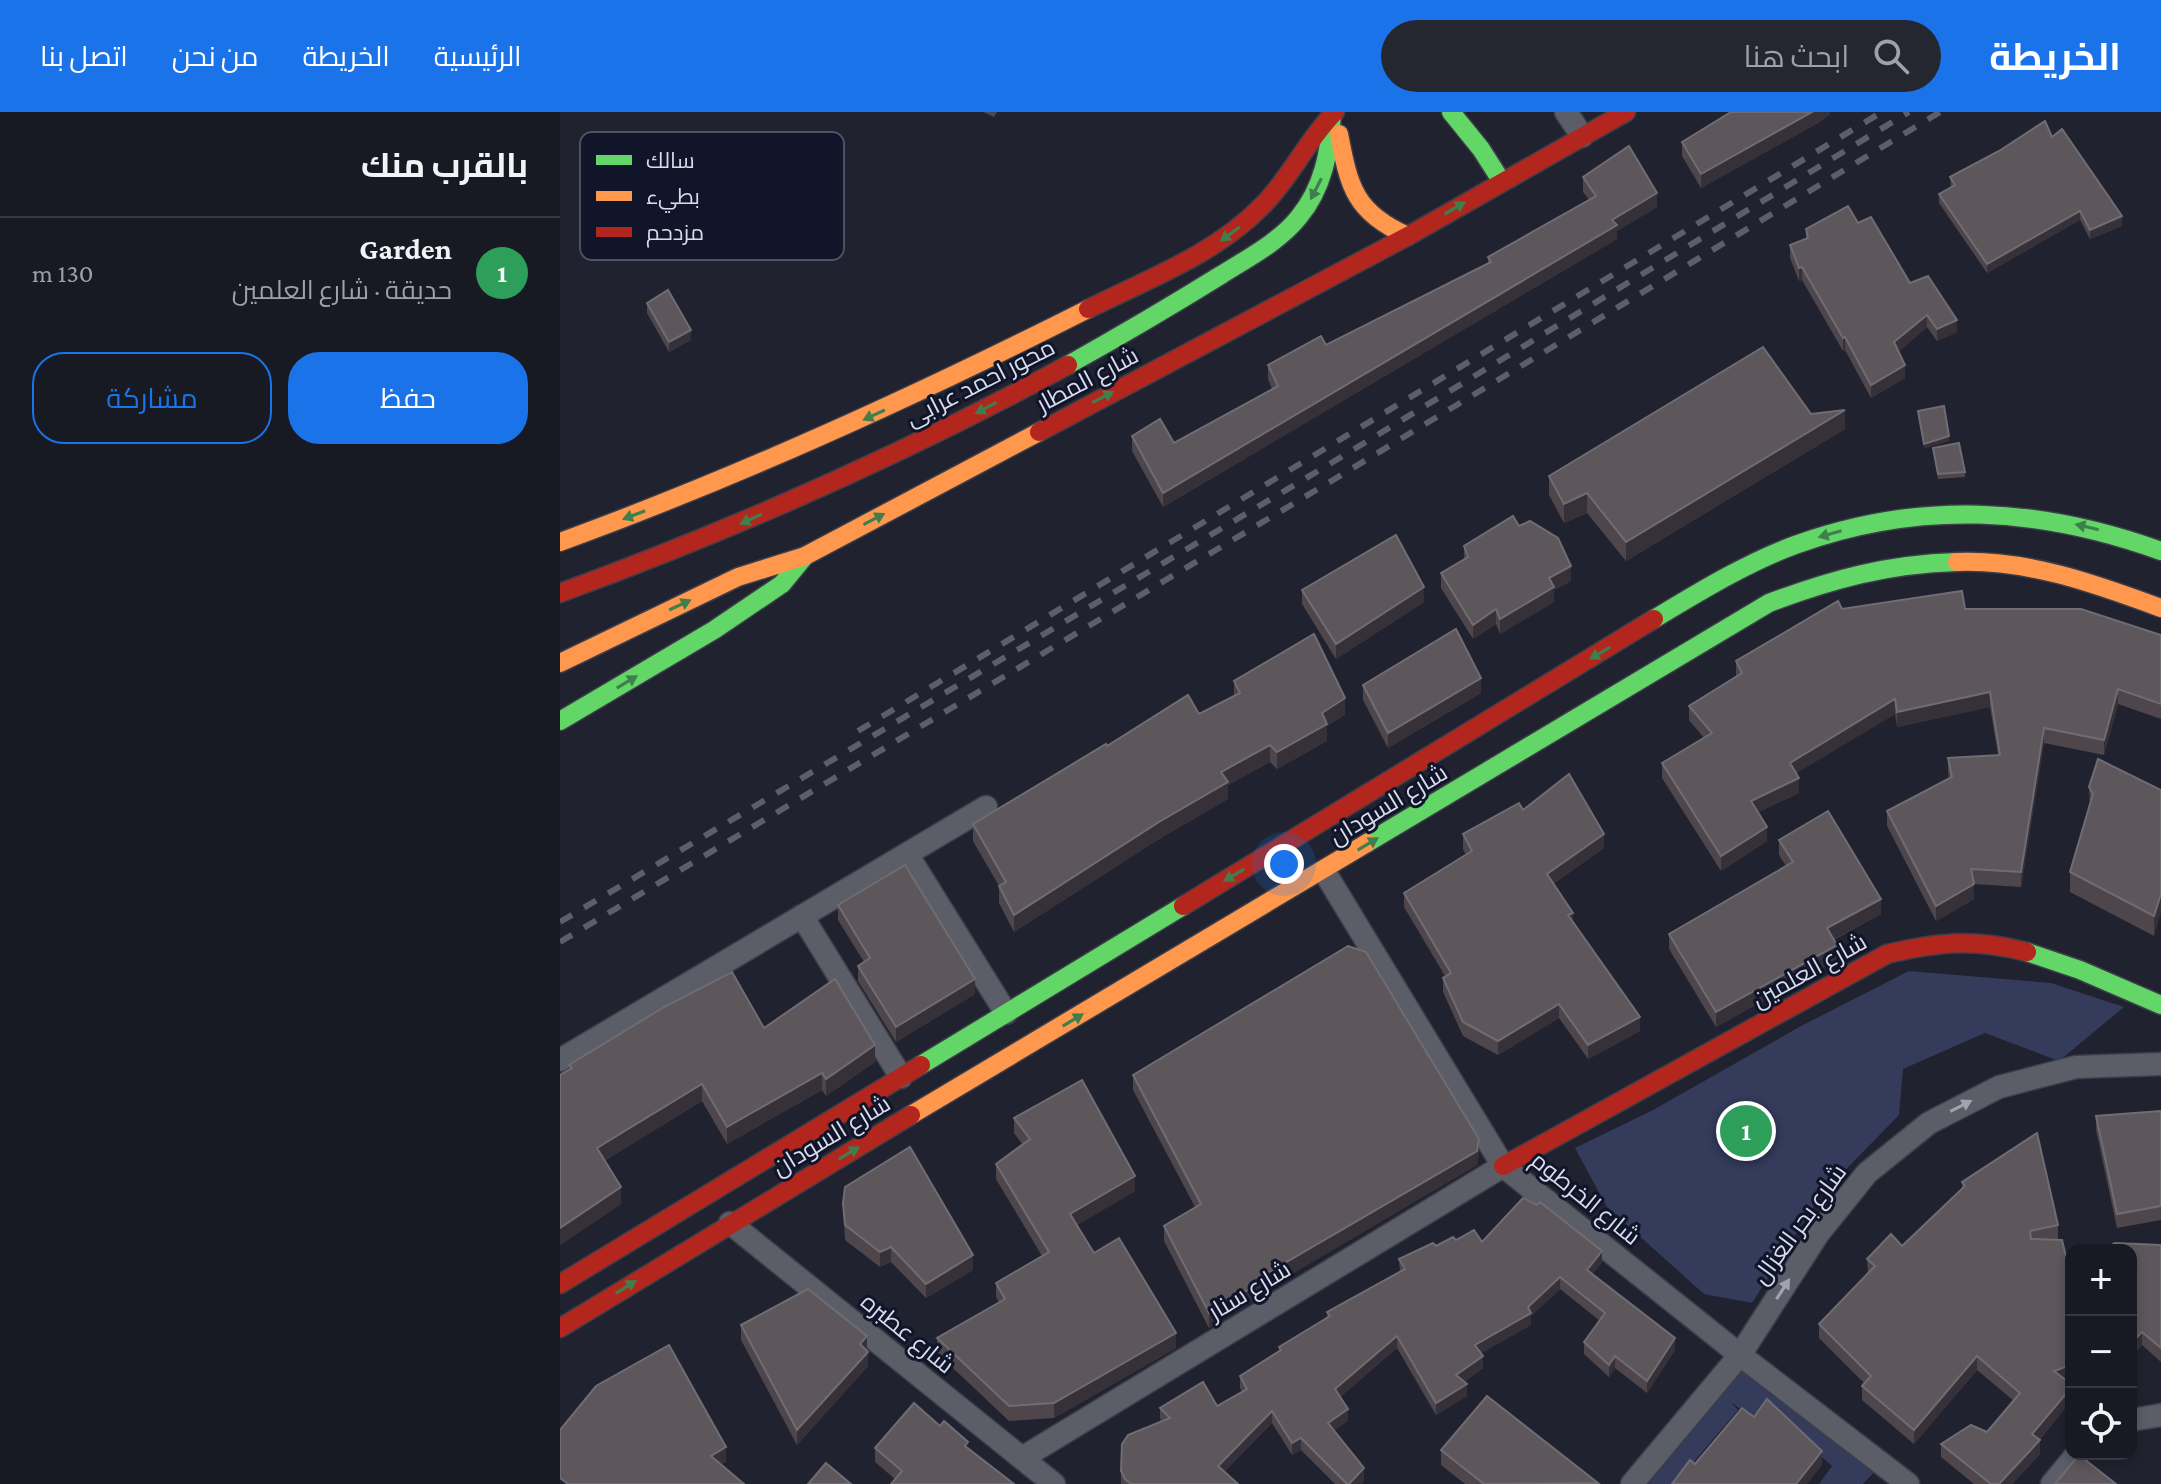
<!DOCTYPE html>
<html lang="ar">
<meta charset="utf-8">
<style>
body{margin:0;font-family:"Crimson Pro",Cairo,serif;background:#252730;color:#f1f3f6;direction:rtl}
.controls{position:absolute;right:24px;bottom:24px;display:grid;overflow:hidden;border-radius:16px;box-shadow:0 4px 12px #0003}
.controls button{width:72px;height:72px;display:grid;place-items:center;padding:0;border:0;border-bottom:2px solid #363841;background:#181a23;color:#f1f3f6;font:40px sans-serif}
.you{position:absolute;left:724px;top:752px;width:28px;height:28px;margin:-20px;border:6px solid #fff;border-radius:50%;background:#1a73e8;box-shadow:0 0 0 12px #1a73e833}
.badge{display:grid;place-items:center;width:52px;height:52px;border-radius:50%;background:#1a73e8;color:#fff;font-size:26px;font-weight:700}
.pin{position:absolute;translate:-50% -50%;border:4px solid #fff;box-shadow:0 2px 8px #0006}
.list{margin:0;padding:0;list-style:none}
h2{display:flex;justify-content:space-between;align-items:center;height:104px;margin:0;padding:0 32px;font-size:34px}
h2 small{font-size:26px;font-weight:400;color:#9fa1a6}
.list li{display:grid;grid-template-columns:52px 1fr auto;gap:24px;align-items:center;box-sizing:border-box;height:112px;padding:0 32px;border-top:2px solid #363841}
.list b{display:block;font-size:30px;white-space:nowrap}
.list p{margin:0;font-size:26px;white-space:nowrap;color:#9fa1a6}
.list em{font-size:26px;font-style:normal;color:#9fa1a6}
.actions{display:flex;gap:16px;padding:24px 32px}
.actions a{flex:1;padding:18px 0;border:2px solid #1a73e8;border-radius:32px;text-align:center;font-size:28px;color:#1a73e8}
.actions .main{background:#1a73e8;color:#fff}
.icon{flex:none;width:44px;height:44px;fill:none;stroke:currentColor;stroke-width:2;stroke-linecap:round;stroke-linejoin:round}
.map{position:relative;flex:none;width:1601px;height:1372px;overflow:hidden;direction:ltr}
header{display:flex;align-items:center;gap:48px;box-sizing:border-box;height:112px;padding:0 40px;background:#1a73e8;color:#fff}
header strong{font-size:38px}
nav{display:flex;gap:44px;margin-inline-start:auto;font-size:28px}
.search{width:560px;height:72px;background:#252730;display:flex;align-items:center;gap:20px;box-sizing:border-box;padding:0 28px;border-radius:44px;color:#9fa1a6;font-size:30px}
main{display:flex}
aside{flex:1;background:#181a23}
.map>svg:first-child{display:block}
.green{fill:#343b5b}
.lines{fill:none;stroke-linecap:round;stroke-linejoin:round}
.street-casing{stroke:#3c3e49;stroke-width:25}
.fast-casing{stroke:#3c3e49;stroke-width:21}
.slow-casing{stroke:#3c3e49;stroke-width:21}
.jam-casing{stroke:#3c3e49;stroke-width:21}
.street{stroke:#5b5d67;stroke-width:22}
.fast{stroke:#63d668;stroke-width:18}
.slow{stroke:#ff974d;stroke-width:18}
.jam{stroke:#b3261e;stroke-width:18}
.rail{stroke:#5c5e68;stroke-width:6;stroke-dasharray:14 14;stroke-linecap:butt}
.wall{fill:#4e464b}
.shaded-wall{fill:#363139}
.building{fill:#5d575c;stroke:#706c73;stroke-width:2}
.oneway{fill:#3e7f4c}
.oneway2{fill:#a0a3b0}
.labels{text-anchor:middle;dominant-baseline:central;stroke-width:6;stroke-linejoin:round;paint-order:stroke}
.street-label{font-size:24px;fill:#d8ddec;stroke:#11152a}
.key{fill:#11152a;stroke:#4d5164;stroke-width:2}
.key-label{font-size:22px;fill:#d8ddec}
</style>
<header>
<strong>الخريطة</strong>
<div class="search"><svg class="icon" aria-label="search" viewBox="0 0 24 24"><circle cx="10" cy="10" r="6"/><path d="M15 15l6 6"/></svg>ابحث هنا</div>
<nav><a>الرئيسية</a><a>الخريطة</a><a>من نحن</a><a>اتصل بنا</a></nav>
</header>
<main>
<div class="map">
<svg width="1601" height="1372" viewBox="0 0 1601 1372">
<rect width="100%" height="100%" fill="#20222f"/>
<!-- green -->
<g class="green">
<path d="M1349 859 1491 871 1564 895 1499 949 1425 921 1343 957 1339 1003 1261 1083 1192 1191 1144 1182 1047 1095 1015 1036 1093 998 1241 914Z"/>
<path d="M1181 1256 1315 1359 1303 1372H1259L1272 1354 1203 1294 1192 1306 1171 1290 1178 1298 1115 1372H1087Z"/>
</g>
<g class="lines">
<!-- street casing -->
<g class="street-casing">
<g id="street">
<path d="M1006 0 1022 24"/>
<path d="M347 742 446 901"/>
<path d="M764 759 943 1054 1180 1243 1348 1372"/>
<path d="M242 804 341 965"/>
<path d="M0 948 426 695"/>
<path d="M170 1111 494 1372"/>
<path d="M1571 1308 1601 1303"/>
<path d="M462 1346 943 1054"/>
<path d="M1072 1372 1180 1243 1258 1122 1307 1061 1369 1011 1439 975 1516 955 1601 952"/>
<path d="M1492 1372 1517 1342"/>
</g>
</g>
<!-- fast casing -->
<g class="fast-casing">
<g id="fast">
<path d="M891 0 921 37 942 70"/>
<path d="M508 253C560 224 611 194 661 163 688 146 719 130 739 105 763 76 770 39 772 2"/>
<path d="M1094 507C1139 480 1186 451 1235 433 1359 388 1479 395 1601 439"/>
<path d="M0 609 154 518 222 472 245 444"/>
<path d="M807 731 1209 491C1273 467 1328 452 1397 450"/>
<path d="M1467 840 1520 858 1601 893"/>
<path d="M361 953 623 794"/>
</g>
</g>
<!-- slow casing -->
<g class="slow-casing">
<g id="slow">
<path d="M779 22C789 75 795 101 848 124"/>
<path d="M0 430C181 364 356 284 528 197"/>
<path d="M1397 450C1467 447 1536 472 1601 496"/>
<path d="M0 551 178 465 245 444 479 320"/>
<path d="M351 1003 807 731"/>
</g>
</g>
<!-- jam casing -->
<g class="jam-casing">
<g id="jam">
<path d="M528 197C588 167 656 142 703 93 731 65 747 28 775 0"/>
<path d="M479 320 848 124 1066 0"/>
<path d="M0 481C175 417 344 342 508 253"/>
<path d="M623 794 1094 507"/>
<path d="M943 1054 1327 842C1378 830 1415 826 1467 840"/>
<path d="M0 1172 361 953"/>
<path d="M0 1216 351 1003"/>
</g>
</g>
<!-- street -->
<use href="#street" class="street"/>
<!-- fast -->
<use href="#fast" class="fast"/>
<!-- slow -->
<use href="#slow" class="slow"/>
<!-- jam -->
<use href="#jam" class="jam"/>
<!-- rail -->
<g class="rail">
<path d="M298 619 1322 0"/>
<path d="M0 810 763 356 1349 0"/>
<path d="M0 830 773 368 1380 0"/>
</g>
</g>
<!-- wall -->
<g class="wall">
<path d="M423 0H437L434 5Z"/>
<path d="M1270 0V2L1258 11 1141 76 1122 44V30Z"/>
<path d="M1492 25 1562 114 1530 127 1520 108 1427 161 1379 91V82L1391 75 1390 65Z"/>
<path d="M1023 65 1097 95 1057 119V127L603 395 572 339V324L614 331 712 277 708 267V253L766 233 928 152V145L1029 88 1023 80Z"/>
<path d="M1298 111 1350 171 1397 220 1377 229 1367 215 1339 239 1345 266 1311 286 1285 238 1283 239 1242 168 1239 169 1230 146V133L1246 127V117Z"/>
<path d="M87 191 131 228 109 240 87 201Z"/>
<path d="M1251 302 1285 317 1066 449 1027 401 1004 411 989 383V364Z"/>
<path d="M1373 336 1405 360V365L1378 367Z"/>
<path d="M959 414 1011 469 994 478V490L940 522 936 512 913 527 881 476V461L904 448V434Z"/>
<path d="M742 478 864 490 776 547 742 492Z"/>
<path d="M1282 497H1405L1601 523V607L1558 592 1544 643 1484 631 1461 775 1414 772V787L1376 809 1327 714V699L1389 667 1388 660V646L1438 643 1430 595 1337 615 1335 602 1236 661 1239 681 1198 700 1207 729 1161 759 1102 666V651L1144 626 1129 608V594L1176 565V549Z"/>
<path d="M674 569 785 603 767 614V629L717 657 710 650 668 673V687L599 727 454 820 439 791V774L413 729V712L547 634 639 602 674 584Z"/>
<path d="M803 573 921 581 828 636 803 588Z"/>
<path d="M1529 675 1601 678 1594 824 1510 780V760L1530 695Z"/>
<path d="M963 698 1044 736 993 772 1013 811 1080 919 1028 947 999 906 938 943 903 924 883 880V866L885 864 844 795V781L906 743 903 737V722Z"/>
<path d="M1219 728 1321 802 1274 828 1277 848 1156 915 1109 837V822L1226 754 1219 743Z"/>
<path d="M278 793 415 882 336 930 298 869V854L304 850 278 808Z"/>
<path d="M204 916 315 950 266 984 262 978 167 1032 142 989 44 1049 61 1092 0 1133V963L9 957V953Z"/>
<path d="M573 963 919 1042 917 1053 701 1180V1184L649 1216 604 1129V1114L635 1095 573 978Z"/>
<path d="M1601 999V1108L1557 1116 1536 1018V1004Z"/>
<path d="M454 1006 575 1079 517 1113 534 1141 616 1236 494 1306 449 1309 377 1241V1226L439 1191 436 1185V1171L482 1144 436 1067V1052L463 1033 454 1021Z"/>
<path d="M1402 1070 1498 1113V1127L1494 1128 1509 1157 1511 1156V1267L1506 1268 1511 1272V1289L1480 1327V1342L1452 1372H1414L1381 1345V1332L1427 1320 1454 1289 1417 1258 1354 1332 1302 1288V1274L1305 1272 1259 1226V1212L1308 1161 1307 1147 1342 1134 1402 1077Z"/>
<path d="M283 1091 413 1158 366 1186 331 1150 320 1155 285 1128Z"/>
<path d="M896 1128 922 1130 1042 1150 1032 1162 1115 1238 1087 1281 1055 1256 1049 1265 1024 1242V1230L1040 1209 1000 1177 971 1204V1213L921 1241 923 1256 904 1270 907 1284 876 1303 837 1236 780 1285 788 1309 774 1318 804 1368 801 1372H775L741 1338 732 1343 712 1311 664 1360 678 1372H561V1359L602 1310 600 1307V1296L657 1294 682 1280 680 1276V1264L719 1239V1235L767 1205V1200L840 1160 839 1147Z"/>
<path d="M1601 1133V1250L1582 1233 1571 1245Z"/>
<path d="M181 1213 307 1239 308 1254 237 1333 181 1228Z"/>
<path d="M380 1314 335 1367 315 1350V1336Z"/>
<path d="M881 1338 1038 1372H905L881 1353Z"/>
</g>
<!-- shaded-wall -->
<g class="shaded-wall">
<path d="M1252 0H1270V2L1258 11 1141 76V62Z"/>
<path d="M1097 81V95L1057 119V127L603 395V381Z"/>
<path d="M1520 99V108L1427 161V152Z"/>
<path d="M1562 104V114L1530 127V118Z"/>
<path d="M1242 155V168L1239 169V156Z"/>
<path d="M1367 203V215L1334 243V230Z"/>
<path d="M1397 208V220L1377 229V217Z"/>
<path d="M131 218V228L109 240V230Z"/>
<path d="M1285 225V238L1283 239V226Z"/>
<path d="M1345 253V266L1311 286V273Z"/>
<path d="M1285 298V317L1066 449V430Z"/>
<path d="M1389 324V329L1364 337V332Z"/>
<path d="M1027 381V401L1004 411V392Z"/>
<path d="M1011 454V469L994 478V490L940 522V507L989 466Z"/>
<path d="M864 475V490L776 547V532Z"/>
<path d="M936 497V512L913 527V513Z"/>
<path d="M921 566V581L828 636V621Z"/>
<path d="M1558 577V592L1544 643V628Z"/>
<path d="M1430 580V595L1337 615V600Z"/>
<path d="M785 586V603L767 614V629L717 657V640L762 601Z"/>
<path d="M1335 587V602L1230 665V651Z"/>
<path d="M1484 616V631L1461 775V760Z"/>
<path d="M710 633V650L668 673V687L599 727 454 820V803L661 660Z"/>
<path d="M1239 666V681L1191 704V689Z"/>
<path d="M1207 715V729L1161 759V744Z"/>
<path d="M1044 722V736L987 776V762Z"/>
<path d="M1414 772V787L1376 809V794Z"/>
<path d="M1601 782V801L1594 824V804Z"/>
<path d="M1321 787V802L1267 831V816Z"/>
<path d="M1013 801V815L1008 803Z"/>
<path d="M1277 833V848L1156 915V900Z"/>
<path d="M415 867V882L336 930V915Z"/>
<path d="M999 892V906L938 943V929Z"/>
<path d="M1080 905V919L1028 947V933Z"/>
<path d="M315 933V950L266 984V967Z"/>
<path d="M262 961V978L167 1032V1015Z"/>
<path d="M142 972V989L37 1053V1036Z"/>
<path d="M919 1027V1042L917 1053 701 1180V1184L649 1216V1201L699 1166Z"/>
<path d="M575 1064V1079L510 1117V1102Z"/>
<path d="M61 1075V1092L0 1133V1116Z"/>
<path d="M331 1135V1150L320 1155V1140Z"/>
<path d="M1042 1139V1150L1027 1170V1158Z"/>
<path d="M413 1143V1158L366 1186V1172Z"/>
<path d="M1000 1165V1177L971 1204V1213L915 1245V1233L968 1195Z"/>
<path d="M1582 1220V1233L1571 1245V1231Z"/>
<path d="M616 1221V1236L494 1306V1291Z"/>
<path d="M307 1224V1239L300 1232Z"/>
<path d="M837 1224V1236L775 1289V1277Z"/>
<path d="M1115 1226V1238L1087 1281V1269Z"/>
<path d="M308 1240V1254L237 1333V1318Z"/>
<path d="M923 1244V1256L896 1275V1263Z"/>
<path d="M1055 1244V1256L1049 1265V1253Z"/>
<path d="M1417 1244V1258L1354 1332V1318Z"/>
<path d="M1511 1253V1267L1494 1272V1259Z"/>
<path d="M907 1272V1284L876 1303V1291Z"/>
<path d="M1511 1276V1289L1472 1336V1322Z"/>
<path d="M788 1297V1309L768 1323V1311Z"/>
<path d="M712 1299V1311L658 1366V1354Z"/>
<path d="M741 1326V1338L732 1343V1331Z"/>
<path d="M1480 1328V1342L1452 1372H1439Z"/>
<path d="M166 1335V1350L151 1358V1344Z"/>
<path d="M1262 1339V1353L1247 1372H1236Z"/>
<path d="M804 1356V1368L801 1372H789Z"/>
</g>
<!-- building -->
<g class="building">
<path d="M1171 0H1252L1141 62 1122 30Z"/>
<path d="M1485 9 1492 25 1502 17 1562 104 1530 118 1520 99 1427 152 1379 82 1395 73 1390 65 1439 39Z"/>
<path d="M1069 34 1097 81 1052 108 1057 113 603 381 572 324 600 307 614 331 718 274 708 253 761 224 766 233 931 150 928 145 1036 84 1023 65Z"/>
<path d="M1288 94 1298 111 1311 105 1350 171 1368 164 1397 208 1377 217 1367 203 1334 230 1345 253 1311 273 1285 225 1283 226 1242 155 1239 156 1230 133 1248 126 1246 117Z"/>
<path d="M108 178 131 218 109 230 87 191Z"/>
<path d="M1203 235 1251 302 1285 298 1066 430 1027 381 1004 392 989 364Z"/>
<path d="M1384 294 1389 324 1364 332 1358 299Z"/>
<path d="M1399 331 1405 360 1378 362 1373 336Z"/>
<path d="M953 404 959 414 970 409 998 426 1011 454 989 466 994 475 940 507 936 497 913 513 881 461 908 445 904 434Z"/>
<path d="M836 423 864 475 776 532 742 478Z"/>
<path d="M1402 479 1405 497H1521L1601 523V592L1558 577 1544 628 1484 616 1461 760 1411 757 1414 772 1376 794 1327 699 1392 665 1388 646 1440 643 1430 580 1337 600 1335 587 1230 651 1239 666 1191 689 1207 715 1161 744 1102 651 1152 621 1129 594 1182 561 1176 549 1278 489 1282 497Z"/>
<path d="M896 517 921 566 828 621 803 573Z"/>
<path d="M754 522 785 586 762 601 767 612 717 640 710 633 661 660 668 670 599 710 454 803 439 774 446 770 413 712 546 632 547 634 628 583 639 602 680 581 674 569Z"/>
<path d="M1538 647 1601 678V782L1594 804 1510 760 1533 682 1529 675Z"/>
<path d="M1009 662 1044 722 987 762 1013 801 1008 803 1080 905 1028 933 999 892 938 929 903 910 883 866 891 861 844 781 912 739 903 722 959 691 963 698Z"/>
<path d="M1268 699 1321 787 1267 816 1277 833 1156 900 1109 822 1233 750 1219 728Z"/>
<path d="M345 753 415 867 336 915 298 854 310 846 278 793Z"/>
<path d="M788 834 806 840 919 1027 917 1039 699 1166 701 1170 649 1201 604 1114 641 1092 573 963Z"/>
<path d="M172 860 204 916 275 867 315 933 266 967 262 961 167 1015 142 972 37 1036 61 1075 0 1116V963L12 956 9 953 104 895Z"/>
<path d="M522 968 575 1064 510 1102 534 1141 559 1126 616 1221 494 1291 449 1294 377 1226 445 1187 436 1171 489 1140 436 1052 470 1027 454 1006Z"/>
<path d="M1601 999V1094L1557 1102 1536 1004Z"/>
<path d="M1477 1021 1498 1113 1470 1119 1471 1127 1502 1128 1509 1157 1511 1156V1253L1494 1259 1511 1272V1276L1472 1322 1480 1328 1439 1372H1431L1381 1332 1411 1313 1427 1320 1460 1281 1417 1244 1354 1318 1302 1274 1311 1264 1259 1212 1315 1154 1307 1147 1331 1122 1342 1134 1405 1074 1402 1070Z"/>
<path d="M350 1035 413 1143 366 1172 331 1135 320 1140 285 1113 283 1091 285 1075Z"/>
<path d="M963 1086 977 1093 980 1090 1042 1139 1027 1158 1115 1226 1087 1269 1055 1244 1049 1253 1024 1230 1045 1201 1000 1165 968 1195 971 1201 915 1233 923 1244 896 1263 907 1272 876 1291 837 1224 775 1277 788 1297 768 1311 804 1356 789 1372H787L741 1326 732 1331 712 1299 658 1354 678 1372H571L565 1367 561 1359 562 1332 568 1323 610 1306 600 1296 643 1270 657 1294 687 1277 680 1264 721 1238 719 1235 770 1204 767 1200 845 1157 839 1147 873 1131 876 1134 893 1125 896 1128 914 1118 922 1130Z"/>
<path d="M1555 1131 1601 1133V1236L1582 1220 1571 1231V1138H1542Z"/>
<path d="M248 1177 307 1224 300 1232 308 1240 237 1318 181 1213Z"/>
<path d="M109 1233 166 1335 151 1344 184 1372H8L0 1366V1318L36 1274Z"/>
<path d="M927 1284 1038 1371 924 1372 881 1338Z"/>
<path d="M1207 1287 1262 1339 1236 1372H1112L1130 1348 1135 1352 1182 1296 1194 1305Z"/>
<path d="M354 1291 380 1314 384 1309 408 1330 405 1334 454 1372H331L342 1359 315 1336Z"/>
<path d="M1519 1343 1556 1372H1495Z"/>
<path d="M266 1351 291 1372H248Z"/>
</g>
<!-- one-way arrows -->
<defs><path id="oneway-solid" d="M-6-.8H1V-3.2L6.5 0L1 3.2V.8H-6Z" transform="scale(2)"/></defs>
<g class="oneway">
<use href="#oneway-solid" transform="translate(756 77) rotate(117)"/>
<use href="#oneway-solid" transform="translate(895 96) rotate(-30)"/>
<use href="#oneway-solid" transform="translate(670 122) rotate(144)"/>
<use href="#oneway-solid" transform="translate(543 285) rotate(-28)"/>
<use href="#oneway-solid" transform="translate(426 296) rotate(152)"/>
<use href="#oneway-solid" transform="translate(314 303) rotate(155)"/>
<use href="#oneway-solid" transform="translate(74 403) rotate(159)"/>
<use href="#oneway-solid" transform="translate(191 407) rotate(155)"/>
<use href="#oneway-solid" transform="translate(314 407) rotate(-28)"/>
<use href="#oneway-solid" transform="translate(1527 415) rotate(-167)"/>
<use href="#oneway-solid" transform="translate(1270 422) rotate(164)"/>
<use href="#oneway-solid" transform="translate(120 493) rotate(-25)"/>
<use href="#oneway-solid" transform="translate(1040 541) rotate(149)"/>
<use href="#oneway-solid" transform="translate(67 570) rotate(-31)"/>
<use href="#oneway-solid" transform="translate(808 732) rotate(-31)"/>
<use href="#oneway-solid" transform="translate(674 763) rotate(149)"/>
<use href="#oneway-solid" transform="translate(513 908) rotate(-31)"/>
<use href="#oneway-solid" transform="translate(289 1041) rotate(-31)"/>
<use href="#oneway-solid" transform="translate(66 1175) rotate(-32)"/>
</g>
<g class="oneway2">
<use href="#oneway-solid" transform="translate(1401 994) rotate(-27)"/>
<use href="#oneway-solid" transform="translate(1223 1177) rotate(-57)"/>
</g>
<g class="labels">
<!-- street labels -->
<g class="street-label">
<text transform="translate(527 267) rotate(-28)">شارع المطار</text>
<text transform="translate(420 270) rotate(-27)">محور احمد عرابى</text>
<text transform="translate(828 692) rotate(-31)">شارع السودان</text>
<text transform="translate(1249 858) rotate(-29)">شارع العلمين</text>
<text transform="translate(271 1023) rotate(-31)">شارع السودان</text>
<text transform="translate(1026 1086) rotate(39)">شارع الخرطوم</text>
<text transform="translate(1239 1112) rotate(-54)">شارع بحر الغزال</text>
<text transform="translate(689 1178) rotate(-31)">شارع سنار</text>
<text transform="translate(348 1221) rotate(39)">شارع عطبره</text>
</g>
</g>
<!-- legend -->
<rect x="20" y="20" width="264" height="128" rx="12" class="key"/>
<rect x="36" y="43" width="36" height="10" fill="#63d668"/>
<rect x="36" y="79" width="36" height="10" fill="#ff974d"/>
<rect x="36" y="115" width="36" height="10" fill="#b3261e"/>
<g class="key-label">
<text x="86" y="56">سالك</text>
<text x="86" y="92">بطيء</text>
<text x="86" y="128">مزدحم</text>
</g>
</svg>
<div class="controls">
<button>+</button>
<button>−</button>
<button><svg class="icon" aria-label="locate" viewBox="0 0 24 24"><circle cx="12" cy="12" r="6"/><path d="M12 2v4M12 18v4M2 12h4M18 12h4"/></svg></button>
</div>
<div class="you"></div>
<div class="pin badge" style="left:1186px;top:1019px;background:#2e9e5b">1</div>
</div>
<aside>
<h2>بالقرب منك<small></small></h2>
<ul class="list">
<li><span class="badge" style="background:#2e9e5b">1</span><div><b>Garden</b><p>حديقة · شارع العلمين</p></div><em>130 m</em></li>
</ul>
<div class="actions"><a class="main">حفظ</a><a>مشاركة</a></div>
</aside>
</main>
